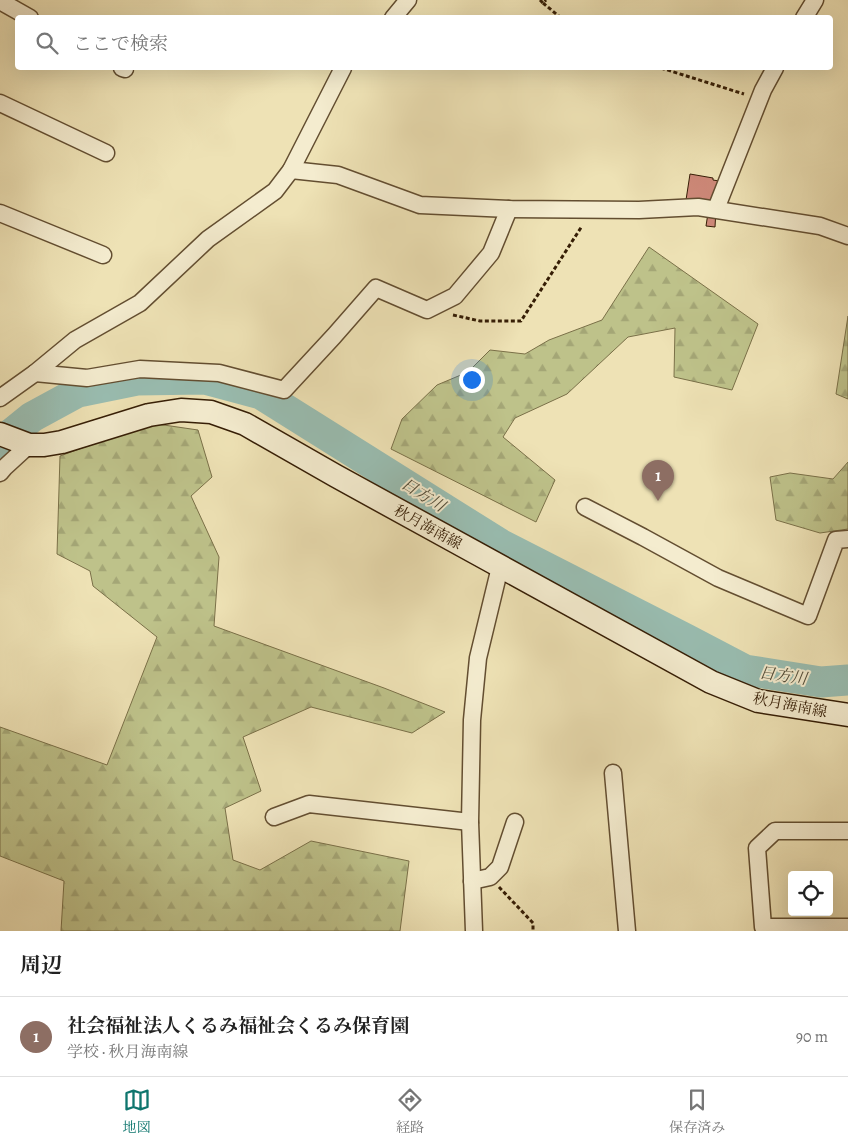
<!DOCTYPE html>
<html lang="ja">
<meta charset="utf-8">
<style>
body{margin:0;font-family:Alegreya,"Noto Serif JP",serif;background:#f2f2f2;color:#222}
.controls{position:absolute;right:15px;bottom:15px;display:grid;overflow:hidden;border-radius:5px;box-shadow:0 5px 20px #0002}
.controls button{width:45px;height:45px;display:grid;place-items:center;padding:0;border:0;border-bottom:1px solid #e0e0e0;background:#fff;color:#222;font:25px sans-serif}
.you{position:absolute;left:471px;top:379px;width:18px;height:18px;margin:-12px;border:4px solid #fff;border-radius:50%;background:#1a73e8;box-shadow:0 0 0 8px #1a73e833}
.badge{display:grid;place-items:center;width:32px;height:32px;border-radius:50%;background:#0f766e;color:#fff;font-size:16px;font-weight:700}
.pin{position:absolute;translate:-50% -41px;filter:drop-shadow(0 1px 2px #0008)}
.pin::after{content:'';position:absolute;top:26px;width:18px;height:15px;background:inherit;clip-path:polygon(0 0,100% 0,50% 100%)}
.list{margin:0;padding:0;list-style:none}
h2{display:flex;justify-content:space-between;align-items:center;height:65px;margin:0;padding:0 20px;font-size:21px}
h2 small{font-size:16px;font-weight:400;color:#767676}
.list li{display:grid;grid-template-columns:32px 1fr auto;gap:15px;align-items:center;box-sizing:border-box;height:80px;padding:0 20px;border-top:1px solid #e0e0e0}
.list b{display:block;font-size:19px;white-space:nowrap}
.list p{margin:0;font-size:16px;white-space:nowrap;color:#767676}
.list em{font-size:16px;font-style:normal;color:#767676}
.icon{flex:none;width:28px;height:28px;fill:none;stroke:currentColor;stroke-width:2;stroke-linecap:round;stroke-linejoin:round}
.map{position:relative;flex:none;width:848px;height:931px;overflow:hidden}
.search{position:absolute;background:#fff;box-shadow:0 5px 20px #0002;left:15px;right:15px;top:15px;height:55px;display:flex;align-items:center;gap:12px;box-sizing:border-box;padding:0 18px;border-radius:5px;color:#767676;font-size:19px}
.sheet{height:145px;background:#fff}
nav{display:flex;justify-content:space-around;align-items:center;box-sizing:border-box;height:70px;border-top:1px solid #e0e0e0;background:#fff;font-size:14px;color:#767676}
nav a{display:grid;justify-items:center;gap:2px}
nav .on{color:#0f766e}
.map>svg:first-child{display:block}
.forest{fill:url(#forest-firs);stroke:#7a7048}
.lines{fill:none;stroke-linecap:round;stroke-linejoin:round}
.river{stroke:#99bdb1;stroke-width:31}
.building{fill:#cd8878;stroke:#351d05}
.street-casing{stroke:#634e31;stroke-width:19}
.secondary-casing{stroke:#351d05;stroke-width:25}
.path{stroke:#351d05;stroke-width:3;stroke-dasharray:4 2.5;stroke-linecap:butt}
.street{stroke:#f4eccf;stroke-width:16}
.secondary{stroke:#f4eccf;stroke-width:22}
.labels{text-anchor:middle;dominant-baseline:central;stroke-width:4;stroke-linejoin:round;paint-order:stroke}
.street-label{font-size:15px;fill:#351d05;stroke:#f4eccf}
.water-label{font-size:16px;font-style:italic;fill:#534d39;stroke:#f4eccf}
</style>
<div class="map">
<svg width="848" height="931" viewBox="0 0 848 931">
<defs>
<pattern id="forest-firs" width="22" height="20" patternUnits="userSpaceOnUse" patternTransform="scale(1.25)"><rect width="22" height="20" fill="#bec28a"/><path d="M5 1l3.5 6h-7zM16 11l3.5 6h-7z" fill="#a4a676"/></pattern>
</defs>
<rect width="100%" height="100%" fill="#eee2b5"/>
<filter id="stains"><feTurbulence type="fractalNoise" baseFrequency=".004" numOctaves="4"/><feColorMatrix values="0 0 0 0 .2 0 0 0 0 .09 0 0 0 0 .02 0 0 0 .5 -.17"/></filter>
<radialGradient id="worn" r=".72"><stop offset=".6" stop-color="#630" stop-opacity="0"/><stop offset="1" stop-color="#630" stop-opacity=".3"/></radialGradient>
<!-- forest -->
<g class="forest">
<path d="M649 247 758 324 732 390 674 377 675 328 628 337 567 394 515 418 503 437 555 480 536 522 391 449 402 419 437 385 468 372 490 350 525 354 549 340 602 320Z"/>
<path d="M848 316V399L836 394Z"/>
<path d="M150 423 198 430 212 477 191 496 219 557 214 626 384 688 445 712 412 733 311 707 243 737 261 791 225 808 233 860 260 870 311 841 409 861 400 931H61L64 881 0 856V727L107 765 157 637 93 586 90 571 57 554 60 456Z"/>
<path d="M848 462V529L820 533 776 520 770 477 790 473 833 479Z"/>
</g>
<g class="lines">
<!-- river -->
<path class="river" d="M0 443 32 417 78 392 137 380 205 379 261 394 500 544 686 639 745 670 821 682 848 680"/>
</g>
<!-- building -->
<g class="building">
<path d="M690 174 713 178V180L719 181 711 202 686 200Z"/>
<path d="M716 209 715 227 706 226 708 213Z"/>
</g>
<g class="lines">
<!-- street casing -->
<g class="street-casing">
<g id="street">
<path d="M0 1 30 18"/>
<path d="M393 18 408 0"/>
<path d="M804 18 815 0"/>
<path d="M122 68 125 69"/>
<path d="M0 103 106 153"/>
<path d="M291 170 338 175 420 205 509 209 639 210 698 207 820 226 848 236"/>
<path d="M716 209 763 90 775 68"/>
<path d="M0 213 103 255"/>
<path d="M35 373 87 378 140 369 219 373 284 390 334 336 376 288 427 310 455 296 491 253 509 209"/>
<path d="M0 398 35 373 75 340 140 303 208 239 275 191 291 170 343 68"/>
<path d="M0 473 5 467 29 445"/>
<path d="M585 507 643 537 718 578 808 616 836 540 848 539"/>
<path d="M613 773 627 931"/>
<path d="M274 817 309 804 470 822"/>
<path d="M848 831H775L757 848 763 927H848"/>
<path d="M472 881 490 877 500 867 515 822"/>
<path d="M474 931 470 822 472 720 478 658 500 567"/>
</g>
</g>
<!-- secondary casing -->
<g class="secondary-casing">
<path id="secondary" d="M0 434 29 445H44L62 442 149 415 181 410 211 412 245 424 336 476 711 682 758 701 848 715"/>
</g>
<!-- path -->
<g class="path">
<path d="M540 0 543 3 546 0"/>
<path d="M543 3 561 18"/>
<path d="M661 68 744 94"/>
<path d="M453 315 480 321H521L582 226"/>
<path d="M499 887 533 923V931"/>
</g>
<!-- street -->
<use href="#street" class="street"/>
<!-- secondary -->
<use href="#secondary" class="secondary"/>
</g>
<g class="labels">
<!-- street labels -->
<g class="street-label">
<text transform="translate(428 527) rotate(29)">秋月海南線</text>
<text transform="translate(790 705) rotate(11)">秋月海南線</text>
</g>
<!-- water labels -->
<g class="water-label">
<text transform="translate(423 495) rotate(32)">日方川</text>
<text transform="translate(783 676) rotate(8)">日方川</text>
</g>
</g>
<rect width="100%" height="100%" filter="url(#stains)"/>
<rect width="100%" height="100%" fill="url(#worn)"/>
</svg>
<div class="controls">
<button><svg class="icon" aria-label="locate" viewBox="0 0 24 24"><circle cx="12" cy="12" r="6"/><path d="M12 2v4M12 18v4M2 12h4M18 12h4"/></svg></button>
</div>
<div class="you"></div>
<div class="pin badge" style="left:658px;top:501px;background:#8d6e63">1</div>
<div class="search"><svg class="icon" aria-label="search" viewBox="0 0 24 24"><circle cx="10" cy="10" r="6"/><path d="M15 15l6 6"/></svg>ここで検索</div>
</div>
<section class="sheet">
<h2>周辺<small></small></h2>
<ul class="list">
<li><span class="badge" style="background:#8d6e63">1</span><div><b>社会福祉法人くるみ福祉会くるみ保育園</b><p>学校 · 秋月海南線</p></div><em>90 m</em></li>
</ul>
</section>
<nav>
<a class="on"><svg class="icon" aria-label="map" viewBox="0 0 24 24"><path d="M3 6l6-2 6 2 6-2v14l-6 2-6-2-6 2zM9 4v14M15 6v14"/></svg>地図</a>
<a><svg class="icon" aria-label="directions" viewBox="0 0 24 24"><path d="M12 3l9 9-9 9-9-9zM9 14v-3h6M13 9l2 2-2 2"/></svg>経路</a>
<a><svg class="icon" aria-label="saved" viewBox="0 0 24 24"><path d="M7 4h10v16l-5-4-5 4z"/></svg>保存済み</a>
</nav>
